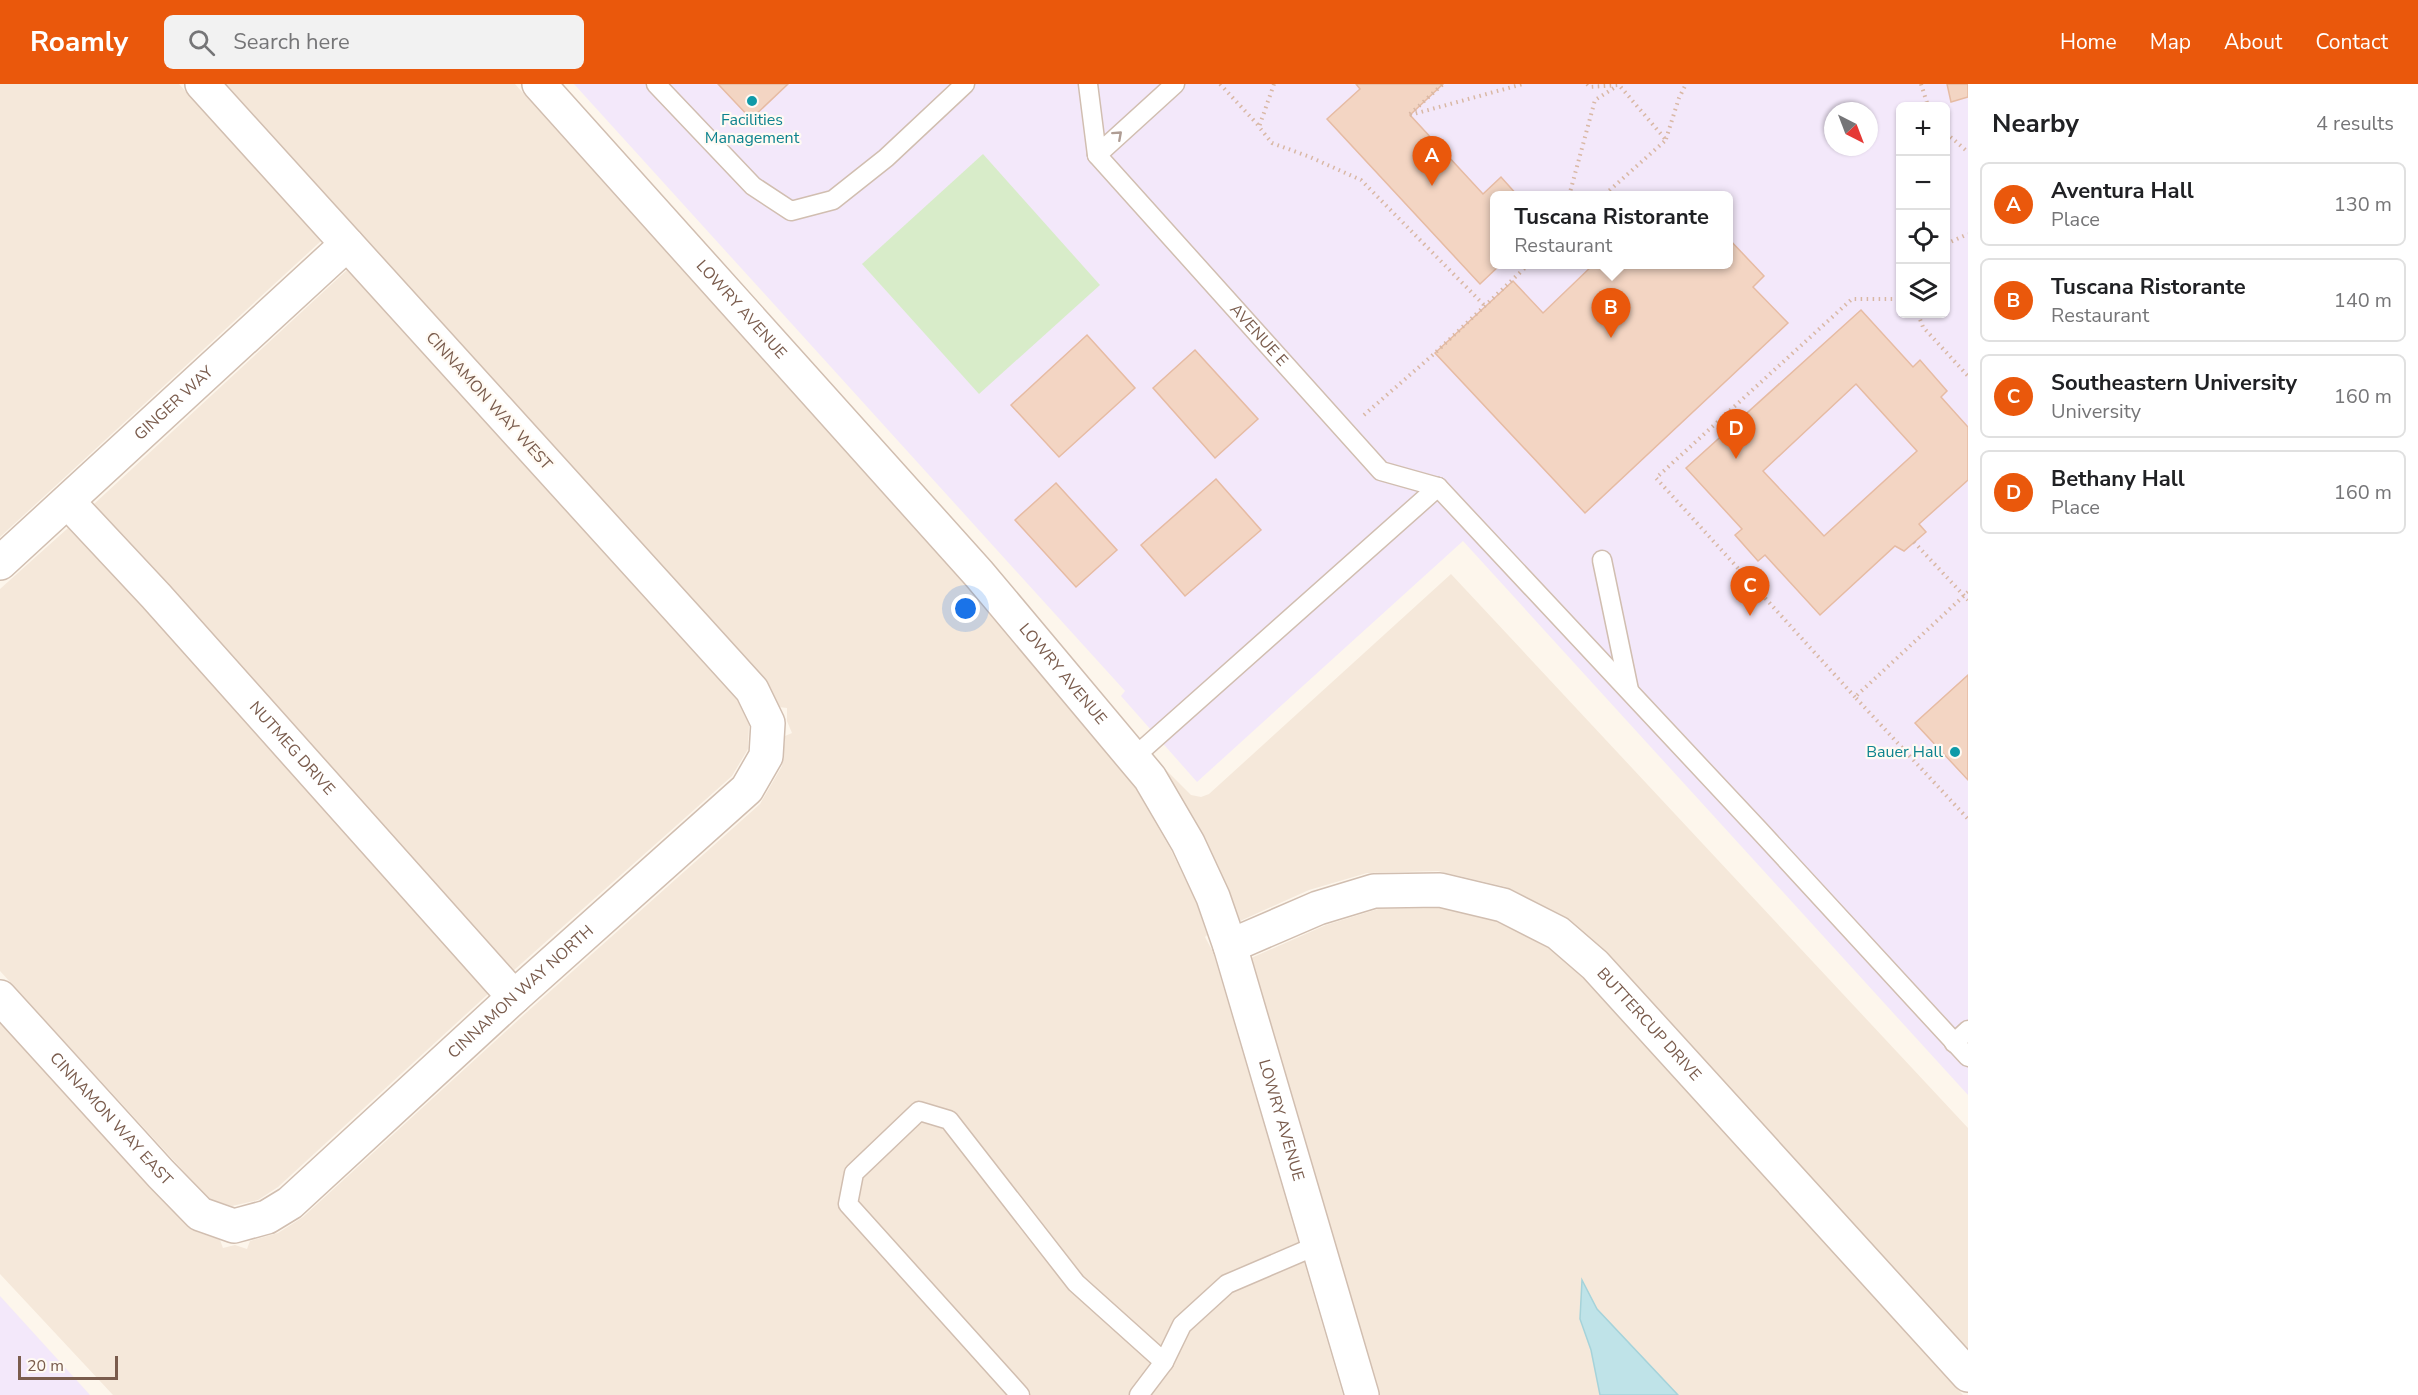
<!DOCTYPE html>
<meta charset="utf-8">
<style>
body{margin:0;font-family:"Nunito Sans",sans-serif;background:#f2f2f2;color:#202124}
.controls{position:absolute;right:18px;top:18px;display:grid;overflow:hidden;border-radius:9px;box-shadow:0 2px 4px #0004}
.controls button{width:54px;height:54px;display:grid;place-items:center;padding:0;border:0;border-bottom:2px solid #e0e0e0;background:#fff;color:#202124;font:30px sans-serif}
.compass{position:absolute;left:1824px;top:18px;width:54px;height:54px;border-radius:50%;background:#fff;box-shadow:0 2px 4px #0004;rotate:138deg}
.scale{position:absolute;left:18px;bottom:15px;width:100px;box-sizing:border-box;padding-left:6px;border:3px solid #7a5c4d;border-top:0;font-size:16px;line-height:21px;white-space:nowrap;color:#7a5c4d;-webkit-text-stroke:4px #fffaf3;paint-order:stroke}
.you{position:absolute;left:966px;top:525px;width:21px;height:21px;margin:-15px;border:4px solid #fff;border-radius:50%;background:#1a73e8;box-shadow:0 0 0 9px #1a73e833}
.badge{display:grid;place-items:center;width:39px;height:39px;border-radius:50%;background:#ea580c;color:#fff;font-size:20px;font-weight:700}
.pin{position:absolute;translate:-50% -50px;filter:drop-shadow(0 2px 3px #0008)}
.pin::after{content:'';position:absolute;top:32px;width:21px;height:18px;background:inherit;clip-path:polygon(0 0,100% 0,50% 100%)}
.popup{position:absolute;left:1490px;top:107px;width:243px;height:78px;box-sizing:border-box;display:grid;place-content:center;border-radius:9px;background:#fff;filter:drop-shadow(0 2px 4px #0005);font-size:20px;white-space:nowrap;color:#757577}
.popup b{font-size:22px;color:#202124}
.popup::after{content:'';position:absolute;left:50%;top:100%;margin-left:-12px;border:12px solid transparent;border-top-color:#fff}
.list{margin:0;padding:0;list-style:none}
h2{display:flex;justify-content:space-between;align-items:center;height:78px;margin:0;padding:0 24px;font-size:26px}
h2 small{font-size:20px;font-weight:400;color:#757577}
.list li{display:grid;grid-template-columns:39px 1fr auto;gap:18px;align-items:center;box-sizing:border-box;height:84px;margin:0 12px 12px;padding:0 12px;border:2px solid #e0e0e0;border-radius:9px}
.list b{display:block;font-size:22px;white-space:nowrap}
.list p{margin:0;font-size:20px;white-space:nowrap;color:#757577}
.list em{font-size:20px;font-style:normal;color:#757577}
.icon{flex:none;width:33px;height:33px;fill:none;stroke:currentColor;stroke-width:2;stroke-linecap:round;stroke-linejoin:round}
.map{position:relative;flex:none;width:1968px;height:1311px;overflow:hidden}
header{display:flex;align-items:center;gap:36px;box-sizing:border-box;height:84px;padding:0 30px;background:#ea580c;color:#fff}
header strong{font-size:28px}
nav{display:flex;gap:33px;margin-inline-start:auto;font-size:21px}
.search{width:420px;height:54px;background:#f2f2f2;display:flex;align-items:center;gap:15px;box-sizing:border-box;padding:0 21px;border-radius:9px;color:#757577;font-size:22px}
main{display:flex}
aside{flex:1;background:#fff}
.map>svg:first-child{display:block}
.residential{fill:#f5e8da}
.education{fill:#f3e8fa;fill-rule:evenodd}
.green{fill:#d8ecc9}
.water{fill:#bfe3e8;stroke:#a5d3da;stroke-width:1.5}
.building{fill:#f3d5c3;stroke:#e6bba3;stroke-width:1.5;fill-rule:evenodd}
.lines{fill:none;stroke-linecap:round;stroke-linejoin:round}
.service-casing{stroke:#d1beb0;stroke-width:21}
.minor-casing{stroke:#d1beb0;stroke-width:36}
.path{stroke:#d9b8a5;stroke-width:4;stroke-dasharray:1.5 4.5;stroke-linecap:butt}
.service{stroke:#fff;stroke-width:18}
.minor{stroke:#fff;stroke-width:33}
.oneway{stroke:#af9d94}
.culture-dot{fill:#0f9aa8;stroke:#fffaf3;stroke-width:2}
.labels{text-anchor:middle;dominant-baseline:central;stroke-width:4.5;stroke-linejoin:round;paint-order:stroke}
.culture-label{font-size:16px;fill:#0d838f;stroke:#fffaf3}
.street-label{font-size:16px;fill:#7a5c4d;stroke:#fffaf3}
</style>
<header>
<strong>Roamly</strong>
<div class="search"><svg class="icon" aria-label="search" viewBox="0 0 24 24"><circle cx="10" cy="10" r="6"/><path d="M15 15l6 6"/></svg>Search here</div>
<nav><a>Home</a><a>Map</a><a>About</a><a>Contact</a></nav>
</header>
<main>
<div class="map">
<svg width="1968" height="1311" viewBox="0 0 1968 1311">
<rect width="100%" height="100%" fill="#fdf6ec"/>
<!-- residential -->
<g class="residential">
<path d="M0 0H179L321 157 0 453Z"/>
<path d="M226 0H515L966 502 1135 703 1171 766 1196 818 1207 851 1205 853 1213 868 1343 1311H113L0 1190V938L148 1101 188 1143 197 1148 220 1156 223 1164 235 1161 247 1165 250 1157 278 1149 303 1133 527 928 760 720 782 682 785 652 792 649 787 637V624L779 623 765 595Z"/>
<path d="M347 186 737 616 749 641 748 665 732 692 513 887 169 500 94 420Z"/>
<path d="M68 444 143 523 488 910 278 1103 258 1116 232 1122 209 1115 0 887V505Z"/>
<path d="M1451 490 1968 1044V1266L1608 869 1568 835 1506 803 1438 787 1367 789 1309 806 1240 837 1229 807 1204 752 1163 683 1191 711 1201 713 1209 710Z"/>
<path d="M1441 824 1499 838 1549 864 1583 894 1963 1311H1678L1597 1225 1580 1235 1591 1266 1600 1311H1380L1251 874 1326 841 1378 825Z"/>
</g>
<!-- education -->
<g class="education">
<path d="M574 0H1968V1011L1463 457 1197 698 1121 612 1125 607ZM1900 22H1946V230H1900ZM1833 27H1869V63H1833ZM1494 112H1728V180H1494Z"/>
<path d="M0 1212 90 1311H0Z"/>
</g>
<!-- green -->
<path class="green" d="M983 70 1100 201 979 310 862 180Z"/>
<!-- water -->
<path class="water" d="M1582 1196 1597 1225 1678 1311H1600L1591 1266 1580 1235Z"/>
<!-- building -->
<g class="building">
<path d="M718 0H788L751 35Z"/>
<path d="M1356 0H1443L1410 31 1483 110 1501 93 1518 112H1494V180H1501L1480 200 1327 35 1360 5Z"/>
<path d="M1947 0H1968V13L1951 18Z"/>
<path d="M1728 154 1764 192 1753 203 1788 239 1585 429 1435 269 1513 197 1543 229 1594 180H1728Z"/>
<path d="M1861 226 1913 283 1920 276 1947 307 1941 313 1968 343V396L1919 440 1926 448 1904 467 1895 462 1820 531 1765 471 1758 477 1735 451 1742 445 1686 384ZM1856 300 1917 367 1824 452 1763 387Z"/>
<path d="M1087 251 1135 304 1059 373 1011 321Z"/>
<path d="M1195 266 1258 335 1215 374 1153 304Z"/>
<path d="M1216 395 1261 446 1185 512 1141 461Z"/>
<path d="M1056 399 1117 466 1076 503 1015 436Z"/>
<path d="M1968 591V696L1915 639Z"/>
</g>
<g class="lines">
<!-- service casing -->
<g class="service-casing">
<g id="service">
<path d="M656 0 753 102 791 127 833 116 886 74 965 0"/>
<path d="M1088 0 1097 71 1175 0"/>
<path id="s1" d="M1097 71 1381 387 1438 403"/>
<path d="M1438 403 1759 746 1968 973"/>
<path d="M1602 476 1629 606"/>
<path d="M1133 674 1438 403"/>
<path d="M1954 959 1968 946"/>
<path d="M1020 1311 848 1120 854 1089 919 1027 949 1036 1076 1199 1164 1278"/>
<path d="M1139 1311 1164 1278 1182 1241 1227 1200 1318 1161"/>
</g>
</g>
<!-- minor casing -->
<g class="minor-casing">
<g id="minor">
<path id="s2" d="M539 0 979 490 1150 694 1188 759 1213 813 1230 862 1362 1311"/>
<path id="s3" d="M68 418 156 512 514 913"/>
<path id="s4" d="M0 479 347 160"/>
<path id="s5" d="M1230 862 1318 824 1374 807 1440 806 1503 821 1558 849 1595 881 1968 1291"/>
<path id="s6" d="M0 913 161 1090 200 1130 234 1142 267 1133 290 1119 514 913 747 705 766 672 768 639 752 606 202 0"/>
</g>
</g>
<!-- path -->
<g class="path">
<path d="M1220 0 1259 42"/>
<path d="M1274 0 1259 43 1272 59 1310 73 1361 96 1485 222"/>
<path d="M1587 0 1590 3 1619 1 1666 56 1603 112"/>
<path d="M1921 0 1928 22"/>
<path d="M1410 30 1443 0"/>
<path d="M1410 31 1523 0"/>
<path d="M1946 49 1968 68"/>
<path d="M1666 55 1679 14 1686 0"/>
<path d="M1569 112 1595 16 1617 2"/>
<path d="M1946 160 1968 150"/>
<path d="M1918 230 1923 243 1968 292"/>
<path d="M1364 331 1435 269 1529 180"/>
<path d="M1914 458 1968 516"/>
<path d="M1968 508 1855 613 1968 735"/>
<path d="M1855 613 1656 394 1852 215H1900"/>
</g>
<!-- service -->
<use href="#service" class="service"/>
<!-- minor -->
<use href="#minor" class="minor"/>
</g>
<!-- one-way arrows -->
<defs><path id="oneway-chevron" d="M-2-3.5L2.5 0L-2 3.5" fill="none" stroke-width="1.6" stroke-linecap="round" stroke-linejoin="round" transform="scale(1.5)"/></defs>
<use class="oneway" href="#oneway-chevron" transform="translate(1118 51) rotate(-42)"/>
<!-- markers -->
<g class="culture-dot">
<circle cx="752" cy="17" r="6"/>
<circle cx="1955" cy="668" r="6"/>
</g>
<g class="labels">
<!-- culture labels -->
<g class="culture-label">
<text x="752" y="36">Facilities<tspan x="752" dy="18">Management</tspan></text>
<text x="1943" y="668" text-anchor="end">Bauer Hall</text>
</g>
<!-- street labels -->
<g class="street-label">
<text stroke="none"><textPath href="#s2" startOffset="303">LOWRY AVENUE</textPath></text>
<text stroke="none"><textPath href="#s1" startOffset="242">AVENUE E</textPath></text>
<text transform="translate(489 317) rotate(48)">CINNAMON WAY WEST</text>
<text stroke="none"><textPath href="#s4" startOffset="236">GINGER WAY</textPath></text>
<text stroke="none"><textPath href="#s2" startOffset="789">LOWRY AVENUE</textPath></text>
<text stroke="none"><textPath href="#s3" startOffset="333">NUTMEG DRIVE</textPath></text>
<text stroke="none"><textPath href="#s6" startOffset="705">CINNAMON WAY NORTH</textPath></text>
<text stroke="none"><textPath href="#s5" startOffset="476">BUTTERCUP DRIVE</textPath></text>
<text stroke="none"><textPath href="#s6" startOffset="165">CINNAMON WAY EAST</textPath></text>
<text stroke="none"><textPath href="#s2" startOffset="1293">LOWRY AVENUE</textPath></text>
</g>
</g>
</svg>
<div class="controls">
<button>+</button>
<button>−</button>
<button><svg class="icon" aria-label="locate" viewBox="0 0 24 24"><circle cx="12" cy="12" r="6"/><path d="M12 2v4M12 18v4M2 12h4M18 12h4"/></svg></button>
<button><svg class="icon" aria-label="layers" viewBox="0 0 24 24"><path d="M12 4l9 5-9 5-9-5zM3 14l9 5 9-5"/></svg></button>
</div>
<svg class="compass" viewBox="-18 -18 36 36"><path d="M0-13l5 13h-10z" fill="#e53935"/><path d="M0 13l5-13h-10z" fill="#757577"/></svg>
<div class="scale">20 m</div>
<div class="you"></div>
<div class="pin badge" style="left:1432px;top:102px">A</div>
<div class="pin badge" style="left:1611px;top:254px">B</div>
<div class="popup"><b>Tuscana Ristorante</b>Restaurant</div>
<div class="pin badge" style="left:1750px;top:532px">C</div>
<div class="pin badge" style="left:1736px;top:375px">D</div>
</div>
<aside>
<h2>Nearby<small>4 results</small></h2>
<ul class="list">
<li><span class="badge">A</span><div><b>Aventura Hall</b><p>Place</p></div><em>130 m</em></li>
<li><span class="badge">B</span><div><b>Tuscana Ristorante</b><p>Restaurant</p></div><em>140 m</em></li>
<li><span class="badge">C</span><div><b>Southeastern University</b><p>University</p></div><em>160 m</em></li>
<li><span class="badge">D</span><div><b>Bethany Hall</b><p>Place</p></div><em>160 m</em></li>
</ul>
</aside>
</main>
